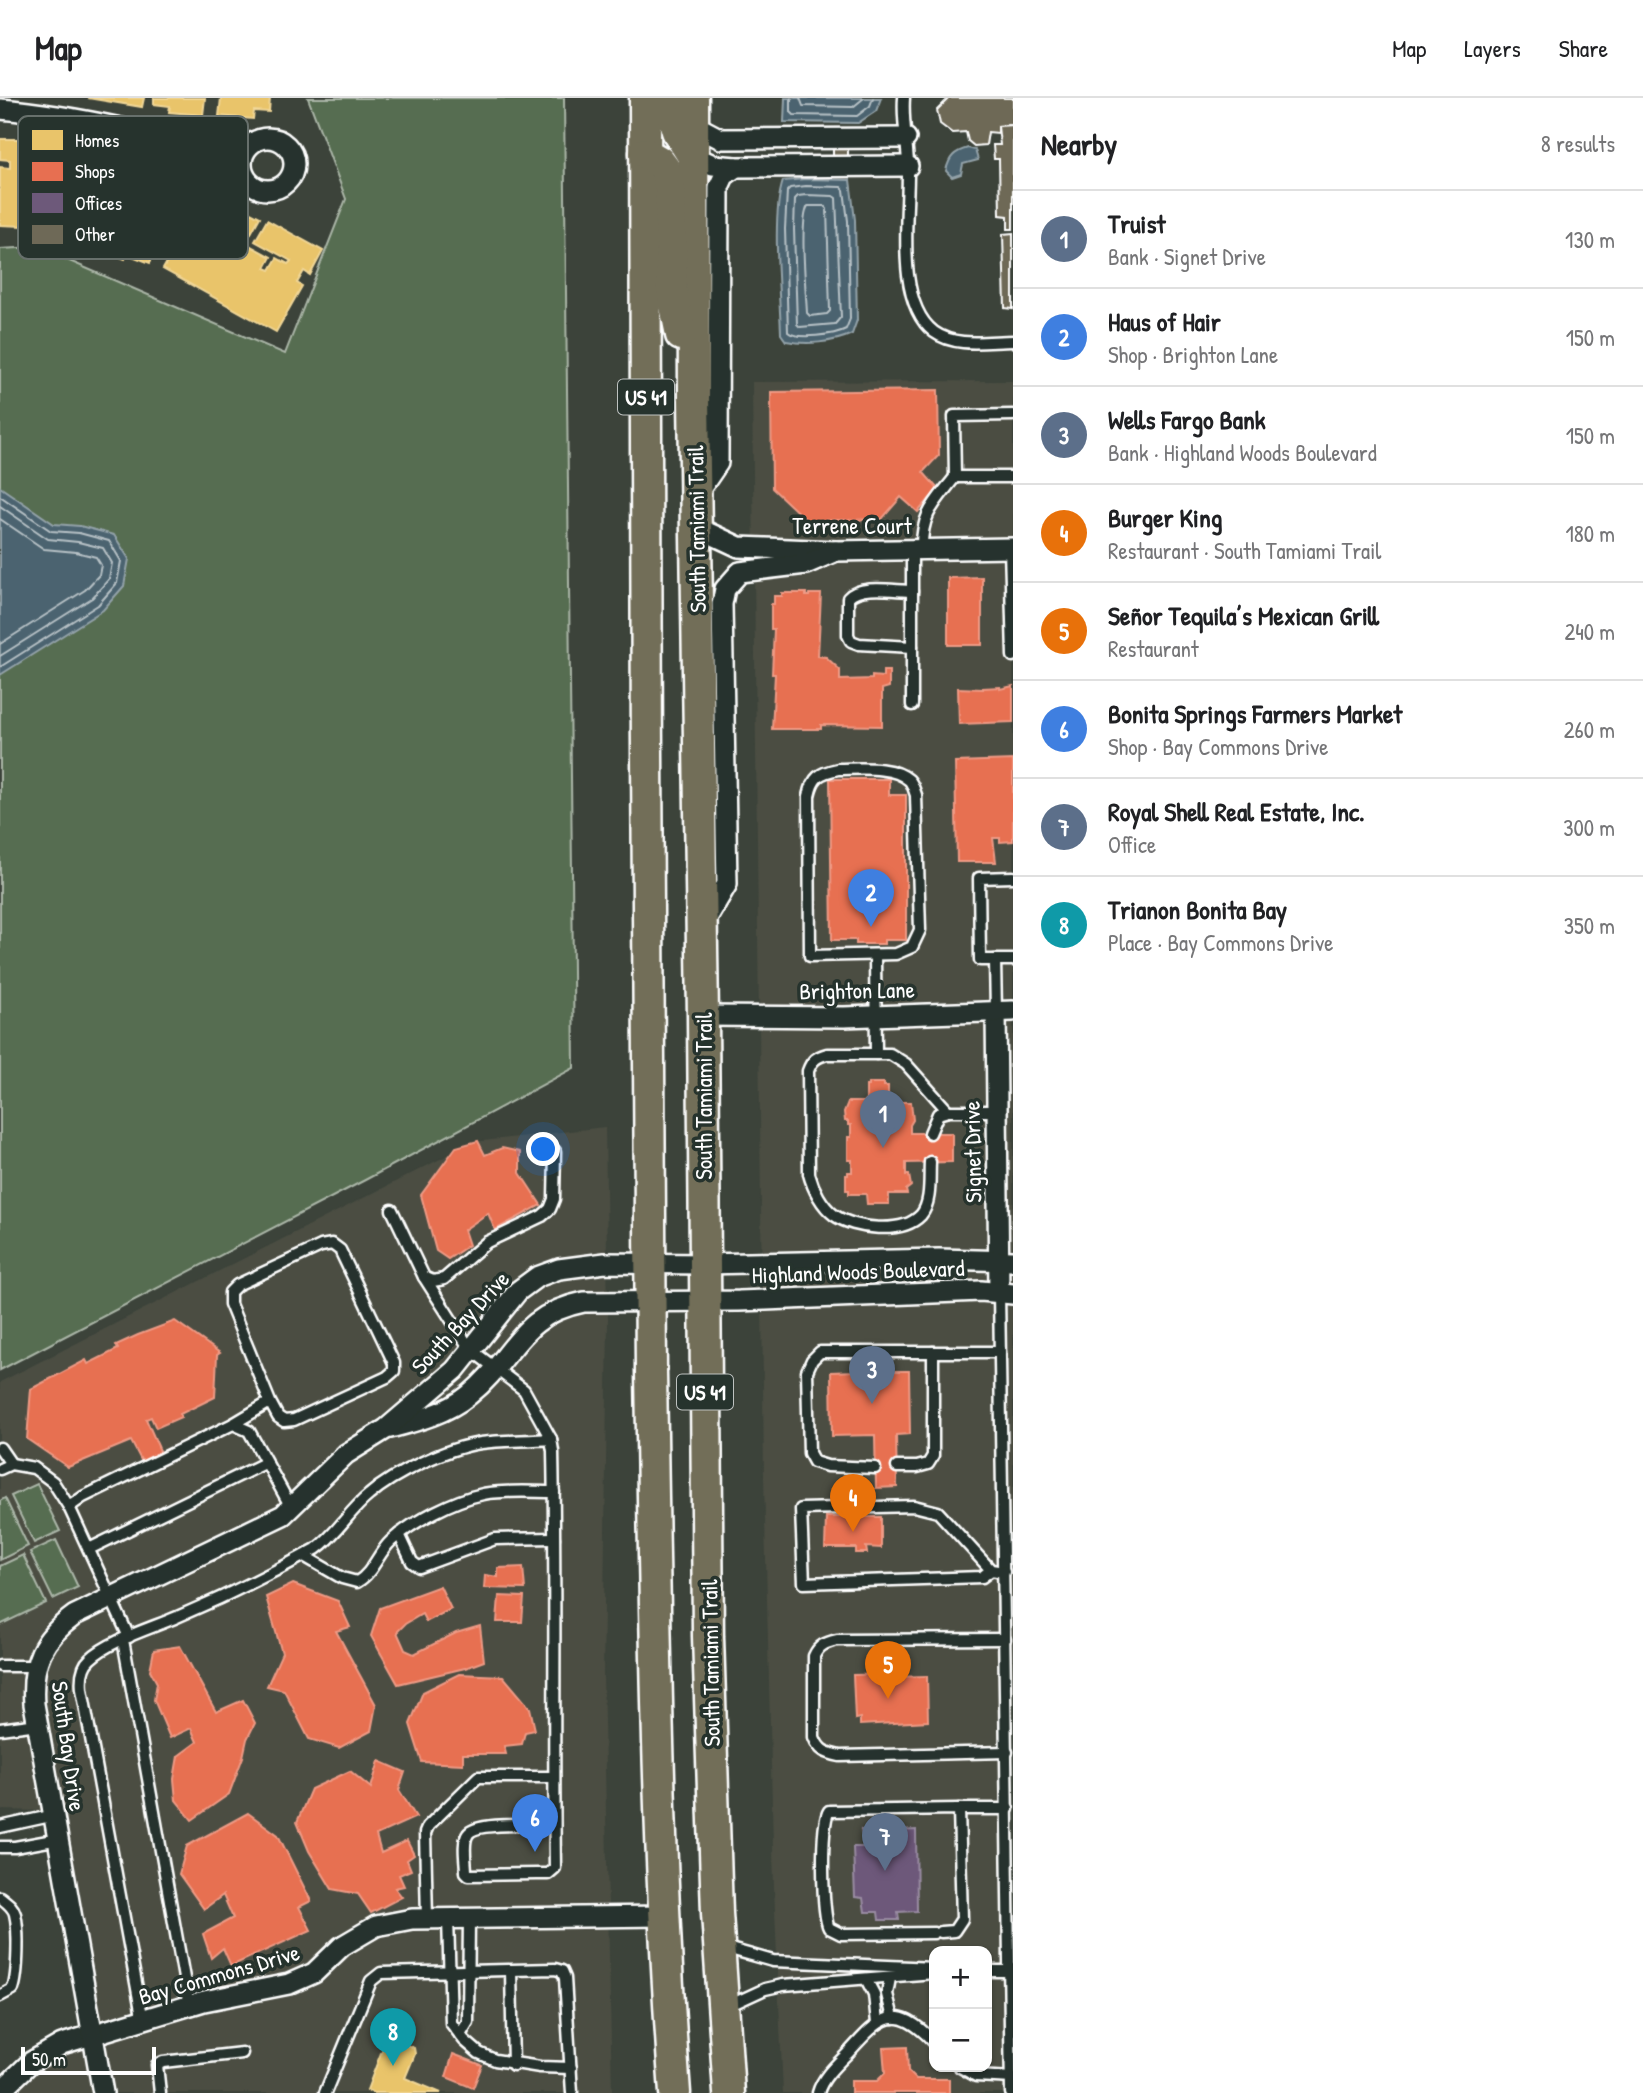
<!DOCTYPE html>
<meta charset="utf-8">
<style>
body{margin:0;font-family:"Patrick Hand",sans-serif;background:#f2f2f2;color:#202124}
.controls{position:absolute;right:21px;bottom:21px;display:grid;overflow:hidden;border-radius:14px;box-shadow:0 2px 5px #0004}
.controls button{width:63px;height:63px;display:grid;place-items:center;padding:0;border:0;border-bottom:2px solid #e0e0e0;background:#fff;color:#202124;font:35px sans-serif}
.scale{position:absolute;left:21px;bottom:18px;width:135px;box-sizing:border-box;padding-left:7px;border:4px solid #fff;border-top:0;font-size:19px;line-height:24px;white-space:nowrap;color:#fff;-webkit-text-stroke:5px #26332d;paint-order:stroke}
.you{position:absolute;left:544px;top:1052px;width:24px;height:24px;margin:-18px;border:5px solid #fff;border-radius:50%;background:#1a73e8;box-shadow:0 0 0 10px #1a73e833}
.badge{display:grid;place-items:center;width:46px;height:46px;border-radius:50%;background:#7c3aed;color:#fff;font-size:23px;font-weight:700}
.pin{position:absolute;translate:-50% -58px;filter:drop-shadow(0 2px 4px #0008)}
.pin::after{content:'';position:absolute;top:37px;width:24px;height:21px;background:inherit;clip-path:polygon(0 0,100% 0,50% 100%)}
.list{margin:0;padding:0;list-style:none}
h2{display:flex;justify-content:space-between;align-items:center;height:91px;margin:0;padding:0 28px;font-size:30px}
h2 small{font-size:23px;font-weight:400;color:#757577}
.list li{display:grid;grid-template-columns:46px 1fr auto;gap:21px;align-items:center;box-sizing:border-box;height:98px;padding:0 28px;border-top:2px solid #e0e0e0}
.list b{display:block;font-size:26px;white-space:nowrap}
.list p{margin:0;font-size:23px;white-space:nowrap;color:#757577}
.list em{font-size:23px;font-style:normal;color:#757577}
.map{position:relative;flex:none;width:1013px;height:1995px;overflow:hidden}
header{display:flex;align-items:center;gap:42px;box-sizing:border-box;height:98px;padding:0 35px;background:#fff;border-bottom:2px solid #e0e0e0}
header strong{font-size:33px}
nav{display:flex;gap:38px;margin-inline-start:auto;font-size:24px}
main{display:flex}
aside{flex:1;background:#fff}
.map>svg:first-child{display:block}
.built{fill:#4b4e43;fill-rule:evenodd}
.green{fill:#576d51;stroke:#abb6a8;stroke-width:2}
.water{fill:#4b6470;stroke:#93a2a9;stroke-width:2}
.homes{fill:#e9c46a;stroke:#f0d697;stroke-width:2}
.shops{fill:#e76f51;stroke:#ee9a85;stroke-width:2}
.offices{fill:#6d597a;stroke:#998ba2;stroke-width:2}
.lines{fill:none;stroke-linecap:round;stroke-linejoin:round}
.shore{stroke:#b7c1c6;stroke-width:2}
.building{fill:#6e6957;stroke:#fff;stroke-width:2}
.lane-casing{stroke:#fff;stroke-width:15}
.street-casing{stroke:#fff;stroke-width:24}
.primary-casing{stroke:#fff;stroke-width:35}
.lane{stroke:#26332d;stroke-width:10}
.street{stroke:#26332d;stroke-width:19}
.primary{stroke:#726e59;stroke-width:30}
.labels{text-anchor:middle;dominant-baseline:central;stroke-width:7;stroke-linejoin:round;paint-order:stroke}
.shield{fill:#26332d;stroke:#bec2c0;stroke-width:2}
.shield-label{font-size:21px;font-weight:bold;fill:#fff}
.street-label{font-size:23px;fill:#fff;stroke:#26332d}
.key{fill:#26332d;stroke:#67706c;stroke-width:2}
.key-label{font-size:19px;fill:#fff}
</style>
<header>
<strong>Map</strong>
<nav><a>Map</a><a>Layers</a><a>Share</a></nav>
</header>
<main>
<div class="map">
<svg width="1013" height="1995" viewBox="0 0 1013 1995">
<rect width="100%" height="100%" fill="#3c433a"/>
<filter id="ink" filterUnits="userSpaceOnUse"><feTurbulence type="fractalNoise" baseFrequency=".0143" numOctaves="2"/><feDisplacementMap in="SourceGraphic" scale="14" xChannelSelector="R" yChannelSelector="G"/><feConvolveMatrix kernelMatrix="1 2 1 2 8 2 1 2 1" color-interpolation-filters="sRGB"/></filter>
<g filter="url(#ink)">
<!-- built -->
<g class="built">
<path d="M1013 283V1995H783L774 1789 764 1379 752 284ZM934 1853H987V1969H934Z"/>
<path d="M605 1029 608 1221 603 1578 612 1995H0V1980L96 1946 53 1713 0 1712V1284L474 1044Z"/>
</g>
<!-- green -->
<g class="green">
<path d="M308 0H564L574 970 365 1082 0 1272V151L37 149 285 256 346 101Z"/>
<path d="M37 1386 60 1433 34 1445 11 1398Z"/>
<path d="M5 1400 28 1448 0 1462V1403Z"/>
<path d="M56 1442 78 1489 53 1501 30 1454Z"/>
<path d="M23 1457 46 1505 0 1527V1468Z"/>
</g>
<!-- water -->
<g class="water">
<path d="M785 0H881L876 13 858 25 784 24Z"/>
<path d="M968 50 975 52 978 62 963 66 961 76 952 79 946 73C949 59 954 54 968 50Z"/>
<path d="M806 81 850 82 855 122 857 222 852 236C833 245 806 247 786 243L781 236C780 196 771 118 783 83Z"/>
<path d="M0 389 54 426 80 428 114 437 129 461 124 488 103 512 0 577Z"/>
</g>
<!-- homes -->
<g class="homes">
<path d="M88 0H144L142 9Z"/>
<path d="M154 0H205L203 17 169 14 170 8 154 6Z"/>
<path d="M221 0H270L269 14 254 13 253 21 219 18Z"/>
<path d="M0 41H23V44L38 45 37 66H25L23 128 0 127V69L10 70V62L0 61Z"/>
<path d="M70 42 122 62 115 82 83 70 79 78 156 108 160 98 126 85 133 66 179 84 178 86 192 92 184 112 172 107 150 165 127 156 125 161 70 140 71 135 45 125 66 73 45 66 54 44 67 49Z"/>
<path d="M202 89 260 119 250 137 217 119 212 127 271 159 265 170 270 172 277 160 288 166 291 163 255 143 267 122 323 153 310 177 304 173 297 185 302 188 276 234 163 171 189 126 192 127 202 113 191 107Z"/>
<path d="M396 1943 414 1950 415 1956 405 1980 441 1995H373L367 1992 384 1947 394 1952Z"/>
</g>
<!-- shops -->
<g class="shops">
<path d="M938 292 939 357 923 374 938 391 918 414 901 399 882 421 807 423 772 390 771 294Z"/>
<path d="M982 479V547H948V480Z"/>
<path d="M782 495H806V498H809V496H821L818 558 826 559 840 572V582L872 581V578L883 579V573H889V589L882 591V628L821 627V631H772L775 576H772L774 531H771V506H774V498H782Z"/>
<path d="M1013 588V624L959 626 958 590 983 591V590L1000 589V591Z"/>
<path d="M1013 662V743L1000 744V740H993L996 764H957L955 664Z"/>
<path d="M830 681H889V697H906V842H884V846H856V842H832Z"/>
<path d="M869 985H884V988H888V1004H911L913 1022 910 1027V1035H952V1064L906 1065V1077H909L911 1088 906 1092 907 1096H889V1106H867L866 1096H849V1092H846V1077H848V1074H852V1062H848V1039H851V1027H848V1023H845L844 1014 848 1004H866V988H869Z"/>
<path d="M478 1043 485 1057 502 1050 520 1054V1075L541 1107 495 1132 488 1115 464 1132 469 1147 448 1161 436 1153 421 1097 456 1049Z"/>
<path d="M175 1223 220 1255 217 1257 215 1299 180 1316 181 1319 156 1330 151 1319 146 1321 161 1355 142 1364 131 1343 68 1369 27 1341 31 1291 86 1262 88 1266 118 1251 116 1247 138 1237Z"/>
<path d="M882 1272V1273H909L910 1336 896 1337 897 1389 876 1390 875 1337 832 1338 831 1274Z"/>
<path d="M826 1419H881V1450L866 1449 867 1455H856V1450H825Z"/>
<path d="M523 1469 525 1491 484 1490 485 1477 498 1479V1470Z"/>
<path d="M293 1486 338 1503 350 1529 336 1533 376 1607 371 1633 339 1650 309 1641 284 1592 267 1588 282 1555 266 1499Z"/>
<path d="M440 1488 451 1511 426 1524 422 1516 405 1526 397 1534 405 1552 414 1556 456 1535 480 1528 484 1563 465 1570 398 1586 371 1538 380 1510Z"/>
<path d="M499 1498 524 1499 522 1524H497Z"/>
<path d="M180 1548 216 1614 243 1602 255 1625 247 1641 243 1659 229 1696 192 1722 176 1702 174 1681 178 1658 197 1644 191 1630 170 1640 154 1602 157 1585 150 1572 154 1552Z"/>
<path d="M459 1576 503 1578 530 1610 535 1632 525 1634 522 1646 504 1648 506 1656H463V1666L422 1664 410 1626 423 1594Z"/>
<path d="M893 1576V1579L927 1578 928 1623 860 1627V1620L855 1621 853 1577Z"/>
<path d="M379 1663 405 1674 399 1692 416 1719 376 1737 381 1755 407 1743 414 1757 407 1762 411 1772 399 1777 404 1788 395 1790 402 1799 371 1815 358 1796 332 1791 309 1753 297 1724 311 1691 350 1673 371 1690Z"/>
<path d="M248 1715 278 1737 311 1803 299 1809 311 1832 231 1868 223 1850 211 1860 203 1836 233 1820 223 1797 204 1811 179 1776 187 1748Z"/>
<path d="M907 1949 908 1973 916 1981H949V1995H851V1983H877L885 1975 883 1950Z"/>
<path d="M453 1956 482 1967 473 1990 446 1979Z"/>
</g>
<!-- offices -->
<path class="offices" d="M878 1725H897V1733L916 1732 917 1813 898 1814 899 1822H879L878 1814H865L863 1800 855 1799 853 1749H864L861 1732 879 1735Z"/>
<g class="lines">
<!-- shore -->
<g class="shore">
<path d="M791 0V14L794 17 857 18 870 8 873 0"/>
<path d="M800 0 803 8 853 9 864 0"/>
<path d="M806 88 841 89 844 92 848 123 850 221 846 231C835 237 797 242 788 234L785 131 787 93 790 90Z"/>
<path d="M806 97 833 98 836 100 841 219 835 226 800 229 797 226 794 131 795 101 798 98Z"/>
<path d="M808 108H824L827 111 830 213 827 216 810 218 807 215C806 193 799 122 808 108Z"/>
<path d="M0 398 51 433 79 435 109 443 121 463 117 485 98 507 0 569"/>
<path d="M0 408 48 441 78 444 103 450 112 465 109 481 92 500 0 558"/>
<path d="M0 421 44 451 76 454 96 459 101 467 99 477 85 492 0 546"/>
</g>
</g>
<!-- building -->
<g class="building">
<path d="M949 0H1013V27L998 28V35L988 34 986 47 974 48 968 43 966 34 952 35 940 26 937 12Z"/>
<path d="M1013 27V131H1008V118L1000 117 999 61H994L993 47H1000L998 28Z"/>
<rect x="833" y="47" width="15" height="14"/>
<path d="M1013 135V211L1005 210 1003 136Z"/>
</g>
<g class="lines">
<!-- lane casing -->
<g class="lane-casing">
<g id="lane">
<path d="M904 0C902 23 908 46 908 70 909 114 894 204 934 234 956 250 988 243 1013 243"/>
<path d="M1013 317 954 318 955 379H1013"/>
<path d="M1010 450 1013 558"/>
<path d="M912 452V607"/>
<path d="M922 452C921 416 934 406 955 379"/>
<path d="M912 493C894 493 861 486 848 500V537L851 543 859 546 912 549"/>
<path d="M838 671C858 671 893 667 909 682 913 686 914 692 916 697L920 832 912 849 896 856 810 858 809 698C813 679 819 675 838 671Z"/>
<path d="M1013 779 979 780 980 862H1013"/>
<path d="M875 858 876 956"/>
<path d="M995 862 996 914"/>
<path d="M948 1013H996"/>
<path d="M930 1064C929 1080 932 1104 921 1117 902 1137 854 1131 834 1117 822 1108 813 1091 809 1076L808 973C812 962 816 959 827 956H890L906 966 948 1013 938 1016 930 1035"/>
<path d="M392 1112 424 1179 433 1183 444 1181 487 1144 542 1118 550 1111 554 1101 555 1053"/>
<path d="M424 1179 470 1251 524 1292 551 1341"/>
<path d="M999 1194 1011 1995"/>
<path d="M233 1326 270 1304 230 1206V1194L237 1187 321 1148 332 1146 340 1152 394 1265V1273L387 1279 294 1322 284 1323 278 1319 270 1304"/>
<path d="M0 1350 11 1366"/>
<path d="M897 1369H917L928 1366 933 1358V1254"/>
<path d="M875 1370 827 1368 814 1364 809 1355 807 1273 812 1262 820 1254H1000"/>
<path d="M0 1371 11 1366 34 1370 53 1384 69 1409 129 1539"/>
<path d="M69 1409 83 1399 233 1326 249 1333 291 1409"/>
<path d="M399 1436 412 1464 419 1469 495 1441 554 1440"/>
<path d="M89 1451 265 1365"/>
<path d="M304 1458 342 1480 357 1484C373 1475 378 1455 391 1443 413 1423 454 1402 483 1396 505 1392 531 1394 554 1394"/>
<path d="M991 1472 938 1414 914 1408 801 1411 804 1485 982 1479 991 1472 1004 1474"/>
<path d="M1005 1541 837 1542C825 1545 819 1547 814 1558V1639C819 1653 826 1655 840 1658L1007 1654"/>
<path d="M123 1542 189 1908"/>
<path d="M0 1568H35"/>
<path d="M0 1631 38 1626"/>
<path d="M959 1711H1008"/>
<path d="M0 1729 55 1717"/>
<path d="M0 1749H15L59 1741"/>
<path d="M0 1799C6 1804 13 1808 15 1816 19 1832 18 1876 13 1891L0 1898"/>
<path d="M448 1820 451 1925 464 1942 479 1955 495 1962 540 1969 571 1970"/>
<path d="M427 1821 425 1735 428 1728 478 1679H554"/>
<path d="M934 1835 841 1836 829 1830C822 1817 820 1725 829 1713L959 1711 962 1821 954 1833 941 1834"/>
<path d="M723 1849 773 1863 934 1870"/>
<path d="M511 1873 513 1967"/>
<path d="M987 1873H1010"/>
<path d="M890 1880 887 1896 893 1920"/>
<path d="M866 1881 874 1896 877 1925"/>
<path d="M726 1909 765 1891 783 1887 934 1875"/>
<path d="M143 1923 82 1591C81 1581 82 1568 90 1561 108 1543 152 1530 177 1519 224 1499 271 1476 316 1451 337 1436 349 1413 369 1397 394 1375 447 1350 481 1345 504 1342 527 1343 551 1341L553 1353C556 1492 553 1631 555 1770L548 1776H537L469 1777 466 1774C466 1764 462 1744 468 1736 476 1723 538 1728 554 1727"/>
<path d="M460 1937 468 1924 469 1820"/>
<path d="M960 1969 976 1978 1013 1980"/>
<path d="M160 1995 157 1967 163 1964 242 1955"/>
<path d="M325 1995 371 1883 381 1875 555 1871 562 1873 565 1880 572 1995"/>
<path d="M818 1995C822 1980 836 1967 847 1956 880 1920 894 1902 934 1944"/>
</g>
</g>
<!-- street casing -->
<g class="street-casing">
<g id="street">
<path d="M0 11C81 18 163 39 242 60"/>
<path d="M693 22 702 31 721 41 906 40"/>
<circle cx="268" cy="66" r="26"/>
<path d="M693 58 713 67 736 69 908 68"/>
<path d="M696 397 718 365 719 89 724 78 736 69"/>
<path d="M696 429 739 449 836 453 1013 450"/>
<path d="M703 827 727 786 722 506 725 491 740 474 806 466 836 453"/>
<path d="M996 914 999 1194"/>
<path d="M703 918 844 919 1013 913"/>
<path d="M390 1330C418 1323 447 1315 469 1297 515 1260 518 1217 584 1204L739 1203 981 1193 1013 1196"/>
<path d="M0 1994 31 1964 62 1946 204 1903 289 1886 314 1875 342 1848 376 1828 412 1821 664 1818"/>
<path d="M103 1995 34 1606C31 1564 42 1541 75 1517L283 1417 346 1356 386 1331 455 1272 518 1193 537 1179 559 1171 605 1165 705 1166 939 1161 1013 1163"/>
</g>
</g>
<!-- primary casing -->
<g class="primary-casing">
<g id="primary">
<path d="M645 0C648 425 645 849 651 1274 655 1514 657 1755 675 1995"/>
<path d="M667 0 677 33 692 57"/>
<path d="M693 0 694 300 703 918 708 1538 717 1815 729 1995"/>
<path d="M645 55 659 63 665 71 670 90 672 193 681 237"/>
</g>
</g>
<!-- lane -->
<use href="#lane" class="lane"/>
<!-- street -->
<use href="#street" class="street"/>
<!-- primary -->
<use href="#primary" class="primary"/>
</g>
</g>
<g class="labels">
<!-- shield labels -->
<g class="shield">
<rect x="618" y="281.5" width="56" height="35" rx="5"/>
<rect x="677" y="1276.5" width="56" height="35" rx="5"/>
</g>
<g class="shield-label">
<text x="646" y="299">US 41</text>
<text x="705" y="1294">US 41</text>
</g>
<!-- street labels -->
<g class="street-label">
<text x="852" y="427">Terrene Court</text>
<text transform="translate(696 431) rotate(-91)">South Tamiami Trail</text>
<text transform="translate(857 892) rotate(-1)">Brighton Lane</text>
<text transform="translate(703 998) rotate(-90)">South Tamiami Trail</text>
<text transform="translate(972 1054) rotate(-91)">Signet Drive</text>
<text transform="translate(858 1173) rotate(-2)">Highland Woods Boulevard</text>
<text transform="translate(460 1224) rotate(-47)">South Bay Drive</text>
<text transform="translate(710 1565) rotate(-91)">South Tamiami Trail</text>
<text transform="translate(69 1648) rotate(82)">South Bay Drive</text>
<text transform="translate(219 1876) rotate(-16)">Bay Commons Drive</text>
</g>
</g>
<!-- legend -->
<rect x="18" y="18" width="230" height="143" rx="10" class="key"/>
<rect x="32" y="32" width="31" height="20" fill="#e9c46a"/>
<rect x="32" y="64" width="31" height="19" fill="#e76f51"/>
<rect x="32" y="95" width="31" height="20" fill="#6d597a"/>
<rect x="32" y="127" width="31" height="19" fill="#6e6957"/>
<g class="key-label">
<text x="75" y="49">Homes</text>
<text x="75" y="80">Shops</text>
<text x="75" y="112">Offices</text>
<text x="75" y="143">Other</text>
</g>
</svg>
<div class="controls">
<button>+</button>
<button>−</button>
</div>
<div class="scale">50 m</div>
<div class="you"></div>
<div class="pin badge" style="left:883px;top:1050px;background:#5c6f8a">1</div>
<div class="pin badge" style="left:871px;top:829px;background:#3f7fe0">2</div>
<div class="pin badge" style="left:872px;top:1306px;background:#5c6f8a">3</div>
<div class="pin badge" style="left:853px;top:1434px;background:#e8710a">4</div>
<div class="pin badge" style="left:888px;top:1601px;background:#e8710a">5</div>
<div class="pin badge" style="left:535px;top:1754px;background:#3f7fe0">6</div>
<div class="pin badge" style="left:885px;top:1773px;background:#5c6f8a">7</div>
<div class="pin badge" style="left:393px;top:1968px;background:#0f9aa8">8</div>
</div>
<aside>
<h2>Nearby<small>8 results</small></h2>
<ul class="list">
<li><span class="badge" style="background:#5c6f8a">1</span><div><b>Truist</b><p>Bank · Signet Drive</p></div><em>130 m</em></li>
<li><span class="badge" style="background:#3f7fe0">2</span><div><b>Haus of Hair</b><p>Shop · Brighton Lane</p></div><em>150 m</em></li>
<li><span class="badge" style="background:#5c6f8a">3</span><div><b>Wells Fargo Bank</b><p>Bank · Highland Woods Boulevard</p></div><em>150 m</em></li>
<li><span class="badge" style="background:#e8710a">4</span><div><b>Burger King</b><p>Restaurant · South Tamiami Trail</p></div><em>180 m</em></li>
<li><span class="badge" style="background:#e8710a">5</span><div><b>Señor Tequila’s Mexican Grill</b><p>Restaurant</p></div><em>240 m</em></li>
<li><span class="badge" style="background:#3f7fe0">6</span><div><b>Bonita Springs Farmers Market</b><p>Shop · Bay Commons Drive</p></div><em>260 m</em></li>
<li><span class="badge" style="background:#5c6f8a">7</span><div><b>Royal Shell Real Estate, Inc.</b><p>Office</p></div><em>300 m</em></li>
<li><span class="badge" style="background:#0f9aa8">8</span><div><b>Trianon Bonita Bay</b><p>Place · Bay Commons Drive</p></div><em>350 m</em></li>
</ul>
</aside>
</main>
